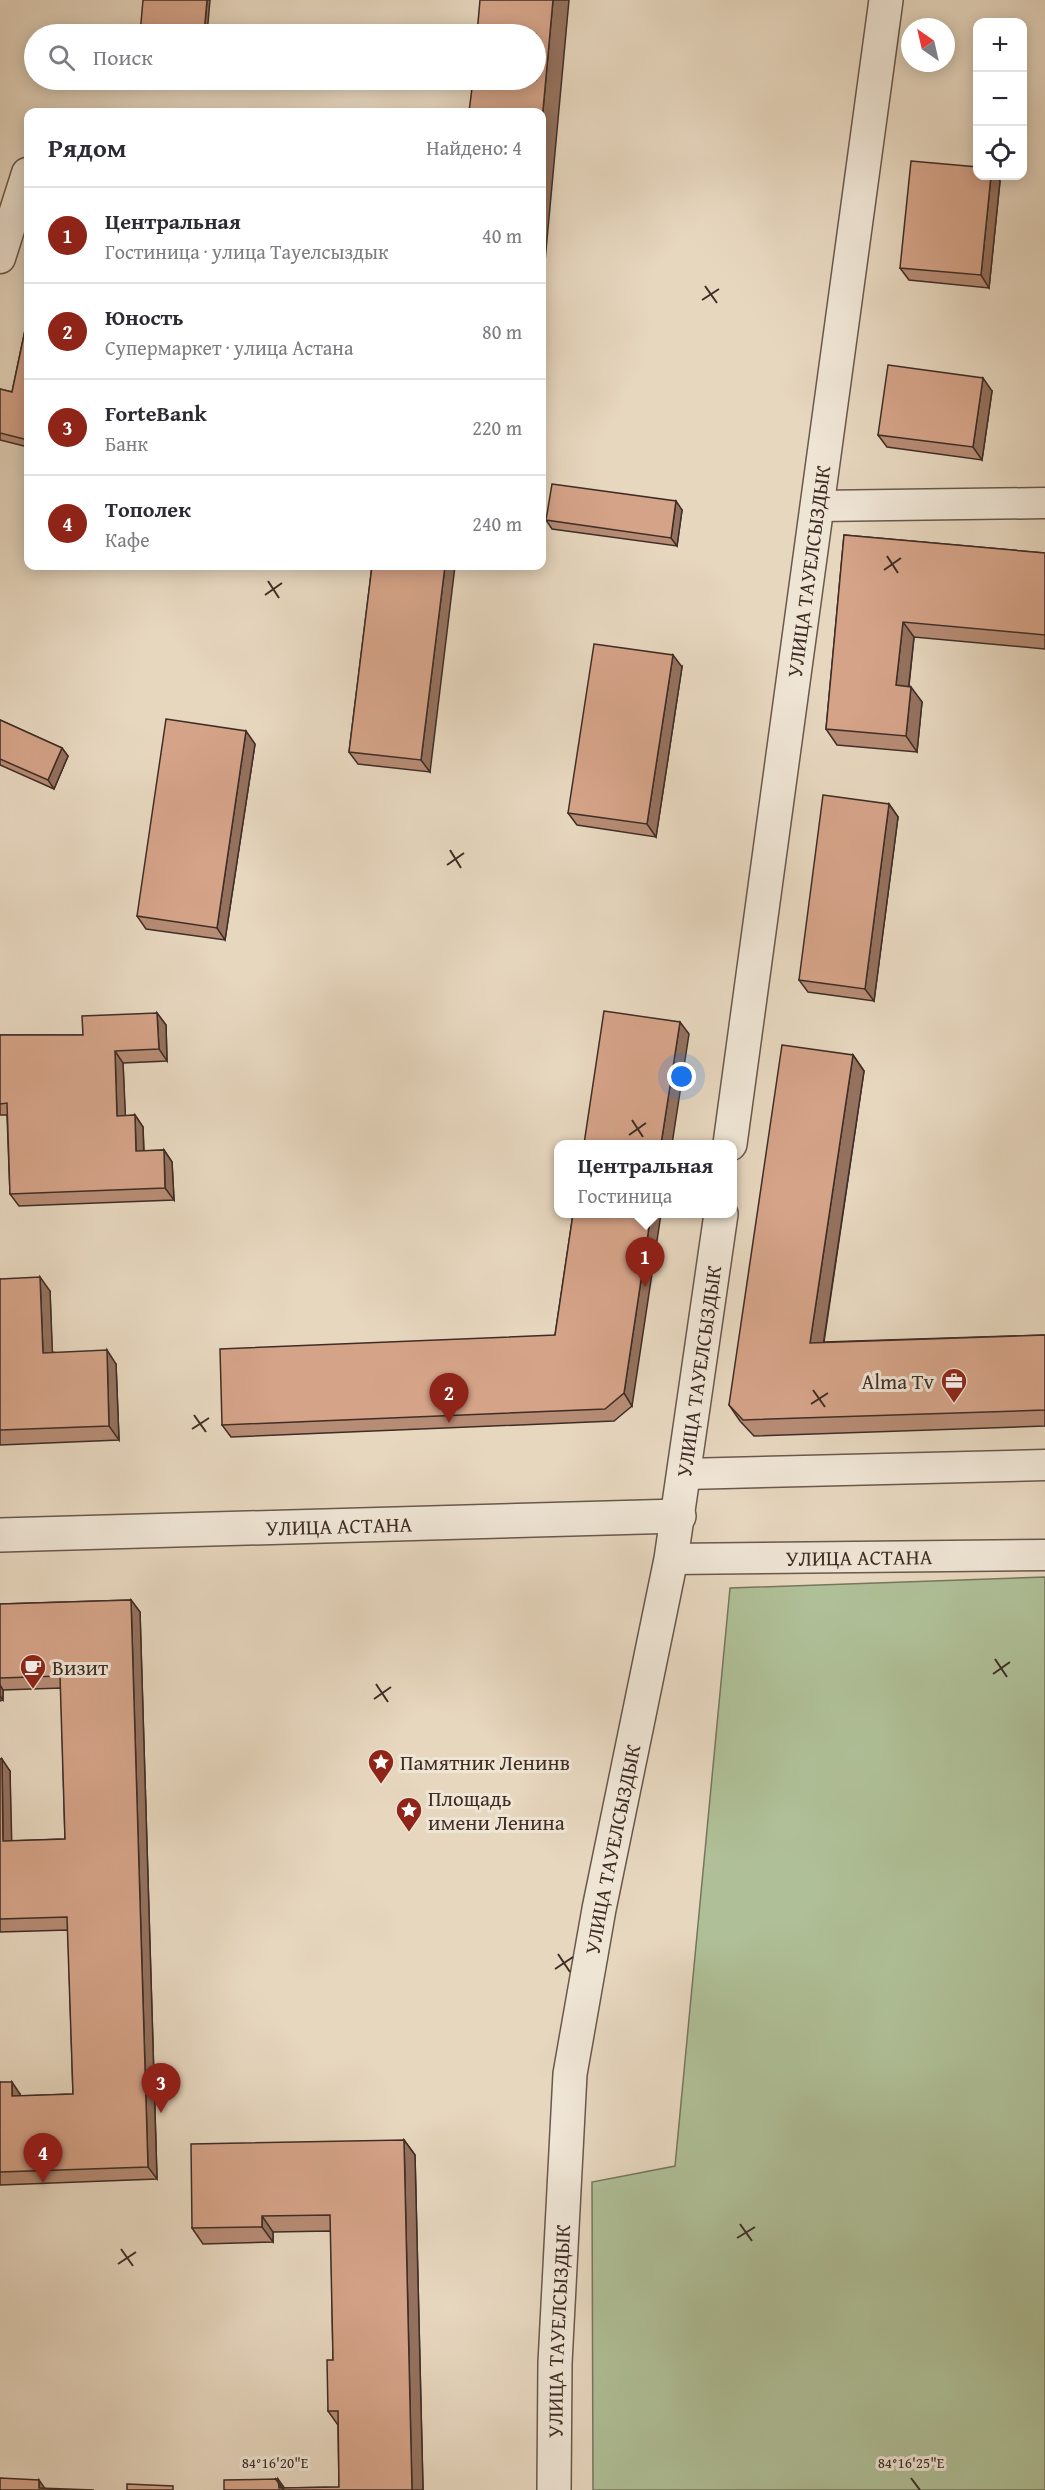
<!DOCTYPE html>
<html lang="ru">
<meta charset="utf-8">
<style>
body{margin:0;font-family:"Gentium Book Plus",serif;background:#f7f7f7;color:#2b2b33}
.controls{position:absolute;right:18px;top:18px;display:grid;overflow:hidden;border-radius:12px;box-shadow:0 3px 15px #0003}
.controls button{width:54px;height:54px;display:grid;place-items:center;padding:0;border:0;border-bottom:2px solid #e1e1e2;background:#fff;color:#2b2b33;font:30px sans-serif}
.compass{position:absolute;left:901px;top:18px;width:54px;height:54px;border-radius:50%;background:#fff;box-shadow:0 3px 15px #0003;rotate:326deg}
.you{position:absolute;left:682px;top:1077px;width:21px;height:21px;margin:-15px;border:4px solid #fff;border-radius:50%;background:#1a73e8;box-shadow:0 0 0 9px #1a73e833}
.badge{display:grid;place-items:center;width:39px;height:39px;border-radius:50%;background:#8f2418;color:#fff;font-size:20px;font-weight:700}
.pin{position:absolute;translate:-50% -50px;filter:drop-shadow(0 2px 3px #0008)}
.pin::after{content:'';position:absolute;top:32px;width:21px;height:18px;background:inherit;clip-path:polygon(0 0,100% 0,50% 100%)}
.popup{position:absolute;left:554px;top:1140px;width:183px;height:78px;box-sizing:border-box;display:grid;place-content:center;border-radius:12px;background:#fff;filter:drop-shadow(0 2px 4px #0005);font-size:20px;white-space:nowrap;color:#7c7c81}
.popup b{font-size:22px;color:#2b2b33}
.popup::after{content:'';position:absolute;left:50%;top:100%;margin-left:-12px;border:12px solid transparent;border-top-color:#fff}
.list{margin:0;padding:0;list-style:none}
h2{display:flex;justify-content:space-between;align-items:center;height:78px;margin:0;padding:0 24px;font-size:26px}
h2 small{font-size:20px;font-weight:400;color:#7c7c81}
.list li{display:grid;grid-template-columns:39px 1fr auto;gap:18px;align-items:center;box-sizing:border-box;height:96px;padding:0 24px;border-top:2px solid #e1e1e2}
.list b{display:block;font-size:22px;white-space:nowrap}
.list p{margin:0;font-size:20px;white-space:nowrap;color:#7c7c81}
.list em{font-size:20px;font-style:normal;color:#7c7c81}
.icon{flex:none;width:33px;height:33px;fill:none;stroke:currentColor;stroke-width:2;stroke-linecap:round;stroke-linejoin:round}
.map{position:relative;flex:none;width:1045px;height:2490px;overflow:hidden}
.search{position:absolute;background:#fff;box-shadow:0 3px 15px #0003;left:24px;top:24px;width:522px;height:66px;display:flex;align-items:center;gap:15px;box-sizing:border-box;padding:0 21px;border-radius:33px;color:#7c7c81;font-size:22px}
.panel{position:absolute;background:#fff;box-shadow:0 3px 15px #0003;left:24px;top:108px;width:522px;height:462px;border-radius:12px}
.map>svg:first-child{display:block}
.green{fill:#afbf97;stroke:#77765e;stroke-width:1.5}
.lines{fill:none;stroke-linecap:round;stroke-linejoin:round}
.minor-casing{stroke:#69584c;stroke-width:33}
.tertiary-casing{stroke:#69584c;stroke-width:36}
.minor{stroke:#efe5d5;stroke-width:30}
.tertiary{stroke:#efe5d5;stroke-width:33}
.wall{fill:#b78c75;stroke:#3f2d26;stroke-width:1.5}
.shaded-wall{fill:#95725f;stroke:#3f2d26;stroke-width:1.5}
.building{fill:#d5a388;stroke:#3f2d26;stroke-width:1.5}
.ticks{fill:none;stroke:#3f2d26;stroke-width:2}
.labels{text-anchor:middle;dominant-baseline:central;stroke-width:6;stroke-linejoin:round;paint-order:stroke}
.street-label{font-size:21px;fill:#3f2d26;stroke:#efe5d5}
.poi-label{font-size:21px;fill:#3f2d26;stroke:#efe5d5;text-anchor:start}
.ticks-label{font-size:15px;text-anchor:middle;fill:#3f2d26;stroke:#efe5d5;stroke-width:6;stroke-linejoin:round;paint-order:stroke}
</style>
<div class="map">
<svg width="1045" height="2490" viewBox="0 0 1045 2490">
<rect width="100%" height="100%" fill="#e7d7bf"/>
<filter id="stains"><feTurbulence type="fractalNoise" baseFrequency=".00333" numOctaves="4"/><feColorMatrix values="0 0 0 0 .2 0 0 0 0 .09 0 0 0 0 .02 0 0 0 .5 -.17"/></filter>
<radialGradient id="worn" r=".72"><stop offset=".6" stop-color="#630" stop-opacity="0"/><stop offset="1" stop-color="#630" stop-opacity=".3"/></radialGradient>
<!-- green -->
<path class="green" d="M1045 1577V2490H593L592 2182 675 2166 730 1588Z"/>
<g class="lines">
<!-- minor casing -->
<g class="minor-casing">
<g id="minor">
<path d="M0 258 27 173"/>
<path d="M818 506 1045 503"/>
<path d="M685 1474 1045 1465"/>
<path id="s1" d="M671 1559 1045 1555"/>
</g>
</g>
<!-- tertiary casing -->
<g class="tertiary-casing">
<g id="tertiary">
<path id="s2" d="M730 1144 886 0"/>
<path id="s3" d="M0 1535 679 1516"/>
<path id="s4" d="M554 2490 555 2363 570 2074 599 1909 671 1559 721 1214"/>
</g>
</g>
<!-- minor -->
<use href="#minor" class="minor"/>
<!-- tertiary -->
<use href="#tertiary" class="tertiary"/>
</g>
<!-- wall -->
<g class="wall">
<path d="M978 176H996L1000 181 989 288 909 280 900 268Z"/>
<path d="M28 316V447L0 440V389L12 392Z"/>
<path d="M992 391 982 460 887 447 878 435Z"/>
<path d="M682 510 677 546 552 529 546 520Z"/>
<path d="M844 535 1045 553V649L914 637 909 686 922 702 917 752 837 745 826 729Z"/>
<path d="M372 566 430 772 358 764 349 752Z"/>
<path d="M682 667 656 837 577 825 568 813Z"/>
<path d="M0 720 62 748 68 756 54 789 0 765Z"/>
<path d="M255 744 225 940 146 929 137 916Z"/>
<path d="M889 804 898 817 874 1001 808 992 799 980Z"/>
<path d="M157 1013 166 1025 167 1061 123 1063 125 1116 135 1115 143 1127 144 1151 164 1150 172 1162 174 1200 19 1206 10 1194 7 1115H0V1035H83Z"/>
<path d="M853 1055 864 1071 824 1342 1045 1335V1426L754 1436 740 1421 729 1405Z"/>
<path d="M573 1214 632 1406 614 1421 231 1437 222 1425 555 1335Z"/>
<path d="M0 1279 50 1291 52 1352 116 1364 119 1440 0 1445Z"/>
<path d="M131 1600 140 1612 157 2179 0 2185V2082L20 2094V2096L73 2094 68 1930 0 1932V1759L10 1771 11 1841 65 1839 61 1688 3 1690V1700L0 1701V1604Z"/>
<path d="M404 2140 415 2155 423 2490 285 2488 339 2487 338 2425 328 2411 333 2360 331 2231 273 2232V2242L203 2244 192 2228Z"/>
</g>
<!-- shaded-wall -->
<g class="shaded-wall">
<path d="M207 0H210L207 34H204Z"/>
<path d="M553 0H569L542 294V121Z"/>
<path d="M991 176H996L1000 181 989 288 981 275Z"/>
<path d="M983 378 992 391 982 460 973 447Z"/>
<path d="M676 501 682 510 677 546 671 538Z"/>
<path d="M445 566H455L430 772 421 760Z"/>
<path d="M903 622 914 637 907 701 896 685Z"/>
<path d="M673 655 682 667 656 837 647 824Z"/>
<path d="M911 687 922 702 917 752 906 736Z"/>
<path d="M246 731 255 744 225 940 217 928Z"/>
<path d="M62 748 68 756 54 789 48 780Z"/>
<path d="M889 804 898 817 874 1001 865 989Z"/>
<path d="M157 1013 166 1025 167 1061 159 1049Z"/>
<path d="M680 1022 689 1034 672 1144H661Z"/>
<path d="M115 1051 123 1063 126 1128 117 1116Z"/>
<path d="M853 1055 864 1071 821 1359 810 1343Z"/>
<path d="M135 1115 143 1127 144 1163 136 1151Z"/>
<path d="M164 1150 172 1162 174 1200 165 1188Z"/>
<path d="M651 1214H661L632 1406 624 1393Z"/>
<path d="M40 1277 50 1291 53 1367 43 1353Z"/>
<path d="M107 1350 116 1364 119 1440 109 1426Z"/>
<path d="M131 1600 140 1612 157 2179 148 2167Z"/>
<path d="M0 1685 3 1690V1700L0 1696Z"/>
<path d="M2 1759 10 1771 12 1853 3 1841Z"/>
<path d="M12 2082 20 2094 21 2108 12 2096Z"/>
<path d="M404 2140 415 2155 423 2490H412Z"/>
<path d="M262 2216 273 2232V2242L262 2227Z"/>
<path d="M278 2479 286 2490 279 2488Z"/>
<path d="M39 2480 46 2490 39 2488Z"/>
</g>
<!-- building -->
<g class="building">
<path d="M143 0H207L204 34H140Z"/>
<path d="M480 0H553L542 121V112H469L473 80H536V34H477Z"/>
<path d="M911 161 978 167V176H991L981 275 900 268Z"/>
<path d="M28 316V440L0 433V389L12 392Z"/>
<path d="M888 365 983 378 973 447 878 435Z"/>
<path d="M552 484 676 501 671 538 546 520Z"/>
<path d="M844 535 1045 553V635L903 622 896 685 911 687 906 736 826 729Z"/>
<path d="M372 566H445L421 760 349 752Z"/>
<path d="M594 644 673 655 647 824 568 813Z"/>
<path d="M166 719 246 731 217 928 137 916Z"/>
<path d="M0 720 62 748 48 780 0 759Z"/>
<path d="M823 795 889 804 865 989 799 980Z"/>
<path d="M604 1011 680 1022 661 1144H584Z"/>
<path d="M157 1013 159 1049 115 1051 117 1116 135 1115 136 1151 164 1150 165 1188 10 1194 7 1103 0 1104V1035H83L82 1016Z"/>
<path d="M782 1045 853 1055 810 1343 1045 1335V1410L743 1420 729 1405Z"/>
<path d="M573 1214H651L624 1393 605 1409 222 1425 220 1349 555 1335Z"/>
<path d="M40 1277 43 1353 107 1350 109 1426 0 1430V1279Z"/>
<path d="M131 1600 148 2167 0 2172V2082H12V2096L73 2094 67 1917 0 1919V1759H2L3 1841 65 1839 60 1676 0 1678V1604Z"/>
<path d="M404 2140 412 2490H224V2480L278 2479 279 2488 339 2487 338 2411H328L327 2360H333L330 2215 262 2216V2227L192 2228 191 2144Z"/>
<path d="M0 2478 39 2480V2488L94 2490H0Z"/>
<path d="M127 2484 173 2486V2490H127Z"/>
</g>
<!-- ticks -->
<path class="ticks" d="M705 286 717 303M702 300 719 289M887 556 898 573M884 570 901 558M268 581 279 598M265 595 282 583M450 850 461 868M447 865 464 853M632 1120 643 1137M629 1135 646 1123M813 1390 825 1407M811 1404 828 1393M194 1415 206 1432M192 1429 209 1418M995 1659 1007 1677M993 1674 1010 1662M376 1684 388 1702M374 1699 391 1687M558 1954 570 1972M555 1969 573 1957M740 2224 752 2241M737 2238 755 2227M121 2249 133 2266M118 2264 136 2252M275 2478 284 2490M911 2478 920 2490"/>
<!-- icons -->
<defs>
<g id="office-pin" transform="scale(1.35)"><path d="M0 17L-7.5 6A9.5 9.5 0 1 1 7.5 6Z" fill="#8f2418" stroke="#efe5d5"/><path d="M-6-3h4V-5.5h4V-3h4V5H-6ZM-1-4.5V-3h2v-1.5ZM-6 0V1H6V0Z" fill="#fff"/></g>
<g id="cafe-pin" transform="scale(1.35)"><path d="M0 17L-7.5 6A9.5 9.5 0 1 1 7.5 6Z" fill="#8f2418" stroke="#efe5d5"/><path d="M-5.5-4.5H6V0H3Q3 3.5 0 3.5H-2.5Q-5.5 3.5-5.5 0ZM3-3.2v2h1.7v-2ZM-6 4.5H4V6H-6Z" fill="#fff"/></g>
<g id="sight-pin" transform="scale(1.35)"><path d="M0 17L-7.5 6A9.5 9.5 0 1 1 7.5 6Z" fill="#8f2418" stroke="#efe5d5"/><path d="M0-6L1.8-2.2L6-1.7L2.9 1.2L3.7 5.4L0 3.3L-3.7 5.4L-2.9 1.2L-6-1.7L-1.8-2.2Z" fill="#fff"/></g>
</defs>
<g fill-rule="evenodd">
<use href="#office-pin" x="954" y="1381"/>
<use href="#cafe-pin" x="33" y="1667"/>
<use href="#sight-pin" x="381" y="1762"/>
<use href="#sight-pin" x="409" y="1810"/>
</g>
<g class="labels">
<!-- street labels -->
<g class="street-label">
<text stroke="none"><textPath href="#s2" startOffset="578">УЛИЦА ТАУЕЛСЫЗДЫК</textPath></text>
<text stroke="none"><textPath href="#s4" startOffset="1131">УЛИЦА ТАУЕЛСЫЗДЫК</textPath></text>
<text stroke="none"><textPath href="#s3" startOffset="339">УЛИЦА АСТАНА</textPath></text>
<text stroke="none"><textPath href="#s1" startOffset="188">УЛИЦА АСТАНА</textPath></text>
<text stroke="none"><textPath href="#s4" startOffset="645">УЛИЦА ТАУЕЛСЫЗДЫК</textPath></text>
<text stroke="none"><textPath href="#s4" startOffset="159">УЛИЦА ТАУЕЛСЫЗДЫК</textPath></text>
</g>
<!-- poi labels -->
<g class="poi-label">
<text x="934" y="1381" text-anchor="end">Alma Tv</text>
<text x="52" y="1667">Визит</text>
<text x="400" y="1762">Памятник Ленинв</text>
<text x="428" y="1798">Площадь<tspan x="428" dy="24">имени Ленина</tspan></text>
</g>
</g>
<g class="ticks-label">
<text x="275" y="2468">84°16'20"E</text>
<text x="911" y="2468">84°16'25"E</text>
</g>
<rect width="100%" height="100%" filter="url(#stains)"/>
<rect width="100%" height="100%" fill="url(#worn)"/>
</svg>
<div class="controls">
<button>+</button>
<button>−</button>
<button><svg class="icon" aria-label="locate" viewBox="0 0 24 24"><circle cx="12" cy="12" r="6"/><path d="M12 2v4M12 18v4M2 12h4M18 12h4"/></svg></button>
</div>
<svg class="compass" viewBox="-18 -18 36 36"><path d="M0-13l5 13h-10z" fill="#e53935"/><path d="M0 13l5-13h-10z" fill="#7c7c81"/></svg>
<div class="you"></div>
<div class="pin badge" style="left:645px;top:1287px">1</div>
<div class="popup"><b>Центральная</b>Гостиница</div>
<div class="pin badge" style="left:449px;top:1423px">2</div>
<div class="pin badge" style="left:161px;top:2113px">3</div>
<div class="pin badge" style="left:43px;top:2183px">4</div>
<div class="search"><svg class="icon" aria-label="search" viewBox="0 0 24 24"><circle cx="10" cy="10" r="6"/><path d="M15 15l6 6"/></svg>Поиск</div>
<section class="panel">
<h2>Рядом<small>Найдено: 4</small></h2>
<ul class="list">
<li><span class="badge">1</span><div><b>Центральная</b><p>Гостиница · улица Тауелсыздык</p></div><em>40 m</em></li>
<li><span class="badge">2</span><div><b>Юность</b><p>Супермаркет · улица Астана</p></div><em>80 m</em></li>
<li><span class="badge">3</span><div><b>ForteBank</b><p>Банк</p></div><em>220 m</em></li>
<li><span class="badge">4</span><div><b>Тополек</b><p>Кафе</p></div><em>240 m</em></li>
</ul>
</section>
</div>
